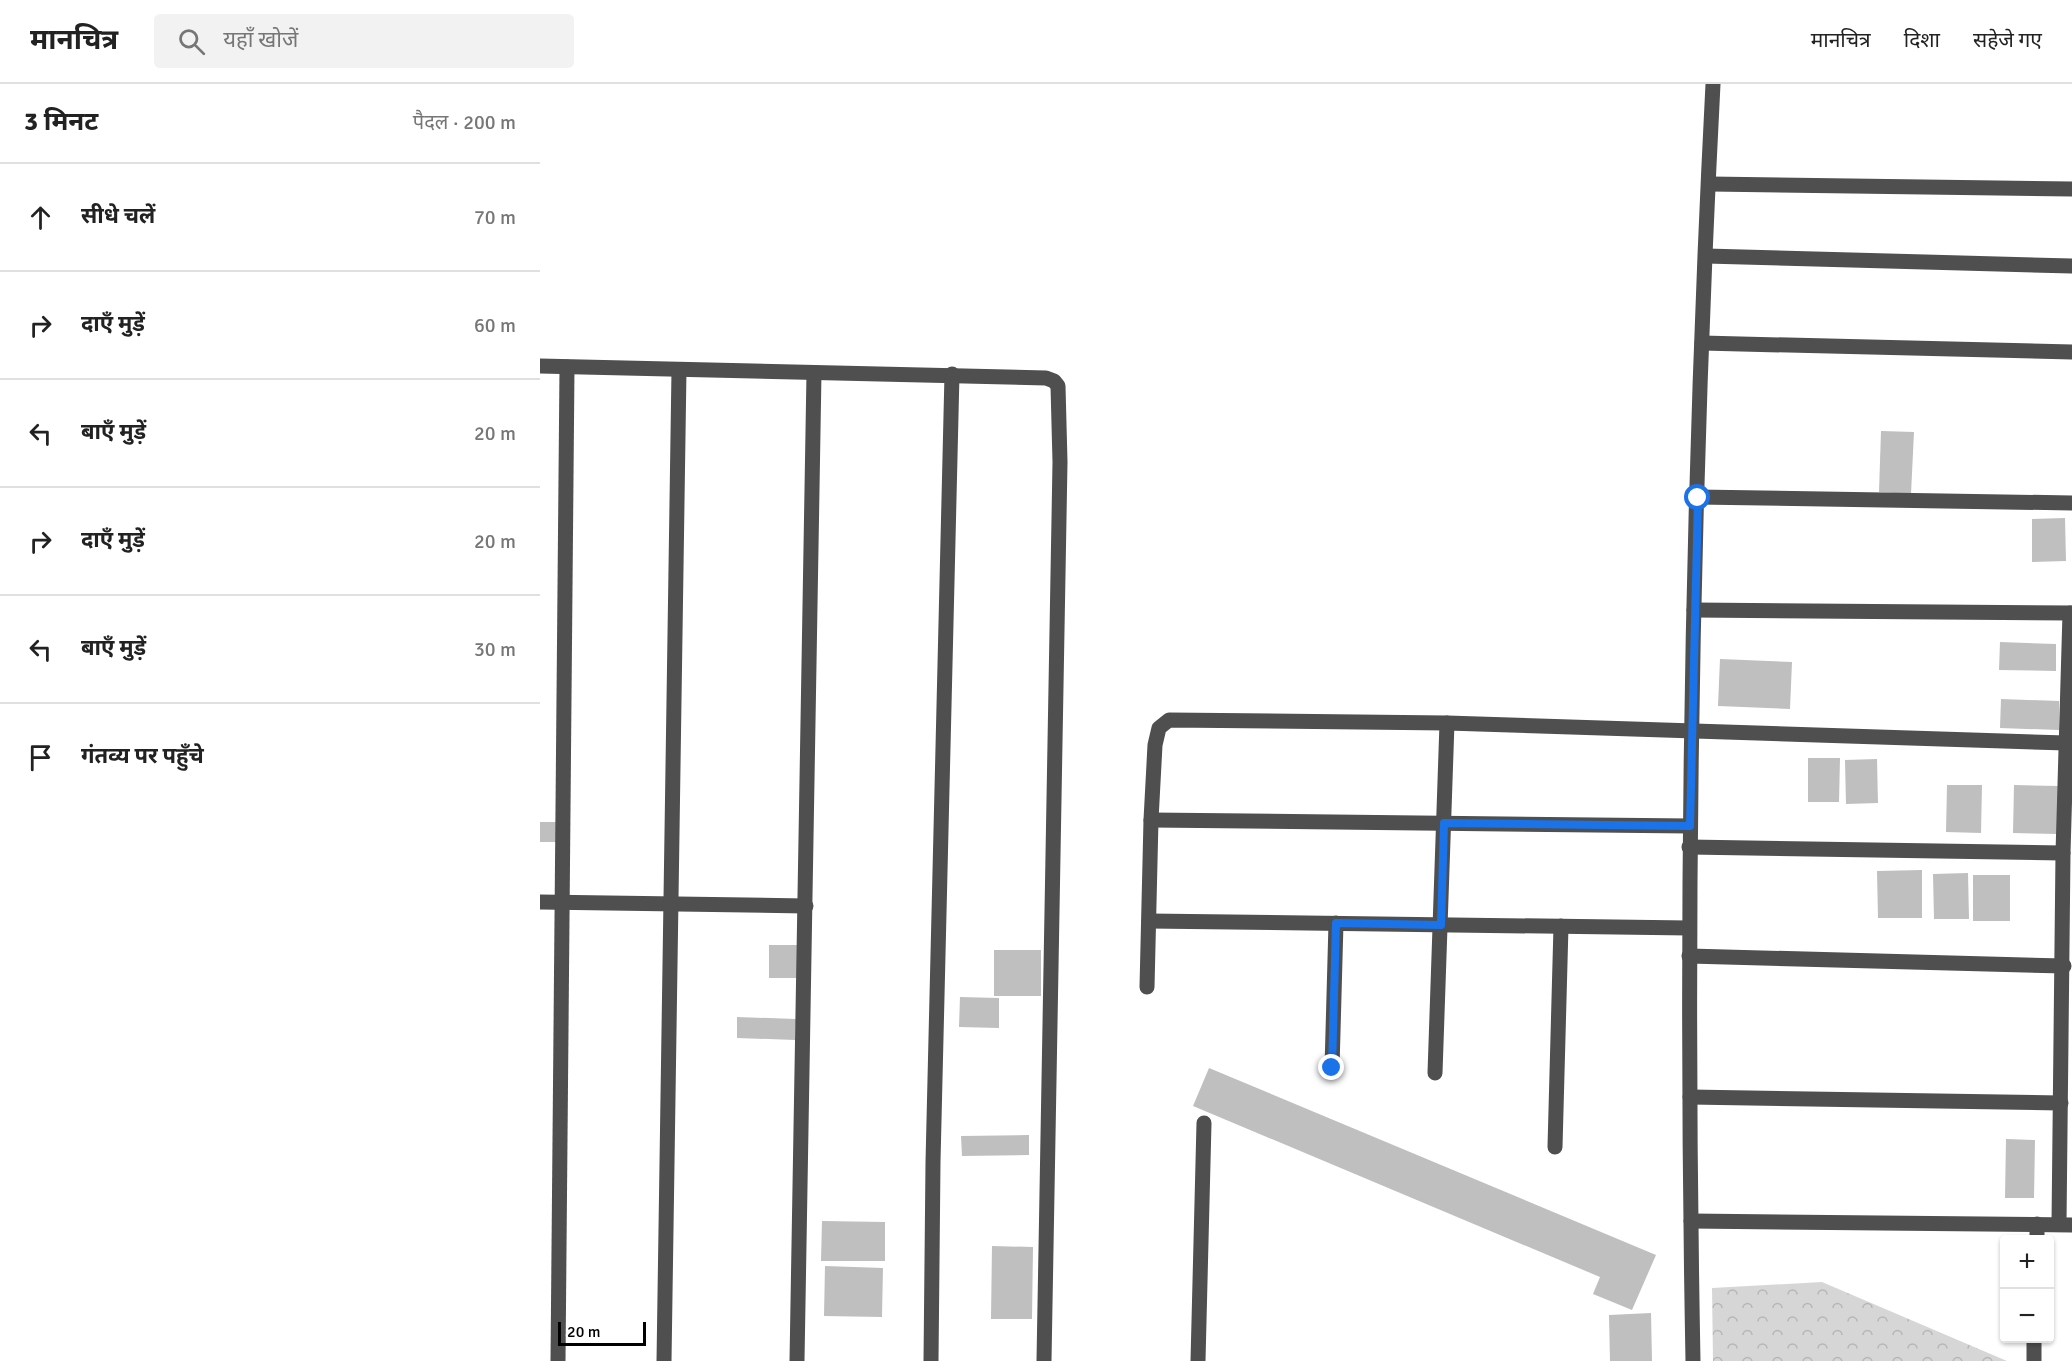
<!DOCTYPE html>
<html lang="hi">
<meta charset="utf-8">
<style>
body{margin:0;font-family:Signika,"Noto Sans Devanagari",sans-serif;background:#f2f2f2;color:#222}
.controls{position:absolute;right:18px;bottom:18px;display:grid;overflow:hidden;border-radius:6px;box-shadow:0 2px 4px #0004}
.controls button{width:54px;height:54px;display:grid;place-items:center;padding:0;border:0;border-bottom:2px solid #e0e0e0;background:#fff;color:#222;font:30px sans-serif}
.scale{position:absolute;left:18px;bottom:15px;width:88px;box-sizing:border-box;padding-left:6px;border:3px solid #000;border-top:0;font-size:16px;line-height:21px;white-space:nowrap;color:#000;-webkit-text-stroke:4px #fff;paint-order:stroke}
.stop{position:absolute;width:18px;height:18px;margin:-14px;border:4px solid #1a73e8;border-radius:50%;background:#fff}
.stop.end{background:#1a73e8;border-color:#fff;box-shadow:0 2px 6px #0008}
.list{margin:0;padding:0;list-style:none}
h2{display:flex;justify-content:space-between;align-items:center;height:78px;margin:0;padding:0 24px;font-size:26px}
h2 small{font-size:20px;font-weight:400;color:#767676}
.list li{display:grid;grid-template-columns:39px 1fr auto;gap:18px;align-items:center;box-sizing:border-box;height:108px;padding:0 24px;border-top:2px solid #e0e0e0}
.list b{display:block;font-size:22px;white-space:nowrap}
.list em{font-size:20px;font-style:normal;color:#767676}
.icon{flex:none;width:33px;height:33px;fill:none;stroke:currentColor;stroke-width:2;stroke-linecap:round;stroke-linejoin:round}
.map{position:relative;flex:none;width:1532px;height:1277px;overflow:hidden}
header{display:flex;align-items:center;gap:36px;box-sizing:border-box;height:84px;padding:0 30px;background:#fff;border-bottom:2px solid #e0e0e0}
header strong{font-size:28px}
nav{display:flex;gap:33px;margin-inline-start:auto;font-size:21px}
.search{width:420px;height:54px;background:#f2f2f2;display:flex;align-items:center;gap:15px;box-sizing:border-box;padding:0 21px;border-radius:6px;color:#767676;font-size:22px}
main{display:flex}
aside{flex:1;background:#fff}
.map>svg:first-child{display:block}
.park{fill:url(#park-crowns)}
.building{fill:#bfbfbf}
.lines{fill:none;stroke-linecap:round;stroke-linejoin:round}
.minor{stroke:#4f4f4f;stroke-width:15}
.route{stroke:#1a73e8;stroke-width:8}
</style>
<header>
<strong>मानचित्र</strong>
<div class="search"><svg class="icon" aria-label="search" viewBox="0 0 24 24"><circle cx="10" cy="10" r="6"/><path d="M15 15l6 6"/></svg>यहाँ खोजें</div>
<nav><a>मानचित्र</a><a>दिशा</a><a>सहेजे गए</a></nav>
</header>
<main>
<aside>
<h2>3 मिनट<small>पैदल · 200 m</small></h2>
<ul class="list">
<li><svg class="icon" aria-label="ahead" viewBox="0 0 24 24"><path d="M12 20V5M6 11l6-6 6 6"/></svg><div><b>सीधे चलें</b></div><em>70 m</em></li>
<li><svg class="icon" aria-label="right" viewBox="0 0 24 24"><path d="M7 20v-9h11M14 6l5 5-5 5"/></svg><div><b>दाएँ मुड़ें</b></div><em>60 m</em></li>
<li><svg class="icon" aria-label="left" viewBox="0 0 24 24"><path d="M17 20v-9H6M10 6l-5 5 5 5"/></svg><div><b>बाएँ मुड़ें</b></div><em>20 m</em></li>
<li><svg class="icon" aria-label="right" viewBox="0 0 24 24"><path d="M7 20v-9h11M14 6l5 5-5 5"/></svg><div><b>दाएँ मुड़ें</b></div><em>20 m</em></li>
<li><svg class="icon" aria-label="left" viewBox="0 0 24 24"><path d="M17 20v-9H6M10 6l-5 5 5 5"/></svg><div><b>बाएँ मुड़ें</b></div><em>30 m</em></li>
<li><svg class="icon" aria-label="arrive" viewBox="0 0 24 24"><path d="M6 21V4h12l-3 4 3 4H6"/></svg><div><b>गंतव्य पर पहुँचे</b></div></li>
</ul>
</aside>
<div class="map">
<svg width="1532" height="1277" viewBox="0 0 1532 1277">
<defs>
<pattern id="park-crowns" width="20" height="18" patternUnits="userSpaceOnUse" patternTransform="scale(1.5)"><rect width="20" height="18" fill="#d6d6d6"/><path d="M2 6a3 3 0 1 1 6 0M12 15a3 3 0 1 1 6 0" fill="none" stroke="#b6b6b6"/></pattern>
</defs>
<rect width="100%" height="100%" fill="#fff"/>
<!-- park -->
<path class="park" d="M1282 1198 1467 1277H1173L1172 1204Z"/>
<!-- building -->
<g class="building">
<path d="M1341 347 1374 348 1371 410 1339 408Z"/>
<path d="M1525 434 1526 477 1492 478V435Z"/>
<path d="M1460 558 1516 560V587L1459 586Z"/>
<path d="M1180 575 1252 578 1250 625 1178 622Z"/>
<path d="M1461 615 1519 617V646L1460 644Z"/>
<path d="M1268 674H1300L1299 718H1268Z"/>
<path d="M1337 675 1338 719 1306 720 1305 676Z"/>
<path d="M1407 701H1442L1441 749 1406 748Z"/>
<path d="M1474 701 1519 702 1518 750 1473 749Z"/>
<rect x="0" y="738" width="17" height="20"/>
<path d="M1382 786V834H1338L1337 787Z"/>
<path d="M1428 789 1429 835H1394L1393 790Z"/>
<rect x="1433" y="791" width="37" height="46"/>
<rect x="229" y="861" width="35" height="33"/>
<rect x="454" y="866" width="47" height="46"/>
<path d="M420 913 459 914V944L419 943Z"/>
<path d="M197 933 256 935 255 956 197 954Z"/>
<path d="M669 984 1116 1171 1092 1226 1053 1210 1060 1193 653 1022Z"/>
<path d="M489 1051V1071L422 1072 421 1052Z"/>
<path d="M1466 1055 1495 1056 1494 1114H1465Z"/>
<path d="M282 1137 345 1138V1177H281Z"/>
<path d="M452 1162 493 1163 492 1235H451Z"/>
<path d="M285 1182 343 1184 342 1233 284 1232Z"/>
<path d="M1111 1229 1112 1277H1070L1069 1231Z"/>
</g>
<g class="lines">
<!-- minor -->
<g class="minor">
<path d="M1170 100 1532 105"/>
<path d="M1166 172 1532 182"/>
<path d="M1162 259 1532 268"/>
<path d="M0 282 506 294 514 297 518 302 520 378 504 1277"/>
<path d="M1157 413 1532 419"/>
<path d="M1154 526 1532 529"/>
<path d="M611 736 1150 742"/>
<path d="M1149 763 1523 769"/>
<path d="M0 818 266 822"/>
<path d="M609 837 1149 844"/>
<path d="M1149 872 1524 882"/>
<path d="M607 903 611 736 615 661 619 644 629 636 907 639 1526 659"/>
<path d="M792 984 796 839"/>
<path d="M895 989 907 639"/>
<path d="M1150 1013 1521 1019"/>
<path d="M1015 1063 1021 842"/>
<path d="M1151 1137 1532 1141"/>
<path d="M1519 1140 1523 769 1530 529"/>
<path d="M1497 1156V1140"/>
<path d="M18 1277 27 283"/>
<path d="M124 1277 139 286"/>
<path d="M257 1277 274 289"/>
<path d="M391 1277 393 1078 412 290"/>
<path d="M658 1277 664 1039"/>
<path d="M1153 1277C1145 851 1151 425 1173 0"/>
<path d="M1494 1277V1254"/>
</g>
</g>
<g class="lines">
<!-- route -->
<path class="route" d="M792 984 796 839 901 841 904 739 1150 742 1158 414"/>
</g>
</svg>
<div class="controls">
<button>+</button>
<button>−</button>
</div>
<div class="scale">20 m</div>
<div class="stop" style="left:1158px;top:414px"></div>
<div class="stop end" style="left:792px;top:984px"></div>
</div>
</main>
